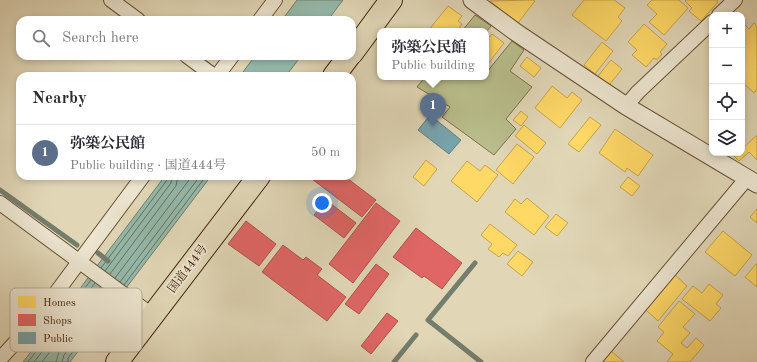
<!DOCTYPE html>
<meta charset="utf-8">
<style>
body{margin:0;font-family:"Old Standard TT","Noto Serif JP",serif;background:#f7f7f7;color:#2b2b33}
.controls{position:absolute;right:12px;top:12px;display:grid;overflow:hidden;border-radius:8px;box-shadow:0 2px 6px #0003}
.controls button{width:36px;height:36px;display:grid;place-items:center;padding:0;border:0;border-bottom:1px solid #e1e1e2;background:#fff;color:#2b2b33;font:20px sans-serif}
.you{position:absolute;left:322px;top:203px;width:14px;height:14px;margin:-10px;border:3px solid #fff;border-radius:50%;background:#1a73e8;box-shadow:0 0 0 6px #1a73e833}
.badge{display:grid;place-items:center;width:26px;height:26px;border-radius:50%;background:#0f766e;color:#fff;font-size:13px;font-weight:700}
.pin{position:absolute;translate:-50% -33px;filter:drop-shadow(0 1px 2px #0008)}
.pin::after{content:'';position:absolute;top:21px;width:14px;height:12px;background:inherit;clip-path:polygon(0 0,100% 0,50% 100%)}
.popup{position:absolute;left:377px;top:28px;width:112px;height:52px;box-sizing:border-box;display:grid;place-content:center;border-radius:8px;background:#fff;filter:drop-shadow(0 1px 3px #0005);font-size:13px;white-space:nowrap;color:#7c7c81}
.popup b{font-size:15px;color:#2b2b33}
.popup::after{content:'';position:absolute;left:50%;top:100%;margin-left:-8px;border:8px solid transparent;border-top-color:#fff}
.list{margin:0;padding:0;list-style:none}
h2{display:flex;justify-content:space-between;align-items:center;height:52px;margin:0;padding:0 16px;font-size:17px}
h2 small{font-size:13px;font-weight:400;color:#7c7c81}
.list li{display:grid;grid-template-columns:26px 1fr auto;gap:12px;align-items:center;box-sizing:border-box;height:56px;padding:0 16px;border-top:1px solid #e1e1e2}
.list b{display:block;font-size:15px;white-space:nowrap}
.list p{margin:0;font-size:13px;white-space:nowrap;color:#7c7c81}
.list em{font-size:13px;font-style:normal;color:#7c7c81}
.icon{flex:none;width:22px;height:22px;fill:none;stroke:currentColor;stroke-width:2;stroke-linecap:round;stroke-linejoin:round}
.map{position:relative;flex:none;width:757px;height:362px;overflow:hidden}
.search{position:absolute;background:#fff;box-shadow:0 2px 6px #0003;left:16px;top:16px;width:340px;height:44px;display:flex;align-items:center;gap:10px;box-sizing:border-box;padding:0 14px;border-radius:12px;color:#7c7c81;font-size:15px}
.panel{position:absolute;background:#fff;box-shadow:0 2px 6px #0003;left:16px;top:72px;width:340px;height:108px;border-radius:12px}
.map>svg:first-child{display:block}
.green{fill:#b8bd8b;stroke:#7e714b}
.water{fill:#94baac;stroke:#747e6c}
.homes{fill:#ffd966;stroke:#c7a34b}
.shops{fill:#e06666;stroke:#b1524b}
.public{fill:#76a5af;stroke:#677f7e}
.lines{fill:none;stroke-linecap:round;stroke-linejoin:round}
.shore{stroke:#6c705c;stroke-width:1}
.stream{stroke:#747e6c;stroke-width:5}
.minor-casing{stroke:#6a5236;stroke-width:16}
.tertiary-casing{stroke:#6a5236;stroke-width:19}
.trunk-casing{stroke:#43250b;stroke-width:24}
.minor{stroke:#ece5d0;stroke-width:14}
.tertiary{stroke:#ece5d0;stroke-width:17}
.trunk{stroke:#e1d7b7;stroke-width:22}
.labels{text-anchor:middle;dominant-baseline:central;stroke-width:4;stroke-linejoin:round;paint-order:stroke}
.street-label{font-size:12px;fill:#43250b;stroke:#ece5d0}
.key{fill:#ece5d0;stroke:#b9ab95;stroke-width:1}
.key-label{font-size:11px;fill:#43250b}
</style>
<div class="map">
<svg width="757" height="362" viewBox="0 0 757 362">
<rect width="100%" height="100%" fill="#e1d7b7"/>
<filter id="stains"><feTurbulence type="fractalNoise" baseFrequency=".005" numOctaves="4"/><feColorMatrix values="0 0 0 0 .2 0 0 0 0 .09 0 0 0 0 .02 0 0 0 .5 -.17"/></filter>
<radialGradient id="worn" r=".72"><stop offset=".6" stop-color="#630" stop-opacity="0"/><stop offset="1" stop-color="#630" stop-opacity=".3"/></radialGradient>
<!-- green -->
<g class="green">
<path d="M475 15 491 26 486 32 462 31Z"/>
<path d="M512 41 524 50 510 71 532 87 506 119 516 129 494 155 442 117 450 107 417 87 425 77H486V73Z"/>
</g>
<!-- water -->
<g class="water">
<path d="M297 0H343L328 20H282Z"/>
<path d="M255 56H301L286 76H240Z"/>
<path d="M165 176H211L70 362H23L63 311Z"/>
</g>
<!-- homes -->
<g class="homes">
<path d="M533 0 535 1 518 23 490 1Z"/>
<path d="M584 0H614L625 8 618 17 622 21 606 41 572 15Z"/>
<path d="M652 0H679L688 8 664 35 649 22 657 14 647 5Z"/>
<path d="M686 0H717L718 2 701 21 689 11 692 8 685 1Z"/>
<path d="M448 6 462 16 458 21 462 24 457 31H428Z"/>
<path d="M742 22 749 29 754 23 757 26V89L754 93 742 82V77L745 74 742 71Z"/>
<path d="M644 24 667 44 660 52 662 54 657 60 654 58 646 67 632 55 637 50 628 42Z"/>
<path d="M492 34 504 43 488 64 486 62V41Z"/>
<path d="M602 42 613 51 595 74 584 65Z"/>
<path d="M527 57 541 68 534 77 520 66Z"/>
<path d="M611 60 622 69 609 85 598 76Z"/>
<path d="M552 86 567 98 572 92 582 100 560 128 535 108Z"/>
<path d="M521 111 528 117 521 126 513 120Z"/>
<path d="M590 117 601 125 579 152 568 144Z"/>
<path d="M524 125 546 143 537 154 515 136Z"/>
<path d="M615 129 653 155 638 176 627 168 625 172 599 153Z"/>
<path d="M757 135V160L749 152 739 161 734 156 737 153H742V149Z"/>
<path d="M517 144 534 157 513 184 496 170Z"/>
<path d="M426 160 437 169 424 186 413 177Z"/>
<path d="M467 161 480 171 485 165 498 175 477 202 451 181Z"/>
<path d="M628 177 640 186 632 196 620 187Z"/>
<path d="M527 198 549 216 534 235 505 212 515 199 521 204Z"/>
<path d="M757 209V223L750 217Z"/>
<path d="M556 214 568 223 557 236 545 227Z"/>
<path d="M490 224 517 245 508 256 503 253 499 257 488 249 492 244 481 235Z"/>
<path d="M723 231 752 255 735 276 705 252Z"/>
<path d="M518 251 533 262 522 276 507 264Z"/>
<path d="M757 263V287L745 277Z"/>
<path d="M675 275 687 286 658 321 646 310Z"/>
<path d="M709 284 723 295 716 304 721 308 710 321 682 299 693 286 702 293Z"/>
<path d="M679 301 695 314 683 327 690 333 681 343 687 348 696 338 704 345 690 362H667L673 354 657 341 664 332 658 327Z"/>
<path d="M611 351 624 362H603Z"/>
</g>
<!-- shops -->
<g class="shops">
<path d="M308 176H344L376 200 362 217Z"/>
<path d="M326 200 356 223 344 238 314 215Z"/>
<path d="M376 203 400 221 353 283 329 264Z"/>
<path d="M246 221 276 244 259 266 228 244Z"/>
<path d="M416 228 462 263 442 289 424 276 422 278 393 257Z"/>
<path d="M283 245 303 260 306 257 322 269 317 275 346 297 327 321 262 272Z"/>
<path d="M376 264 389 274 359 314 345 304Z"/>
<path d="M387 313 398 321 371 354 361 346Z"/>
</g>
<!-- public -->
<path class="public" d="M430 115 461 140 449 154 418 130Z"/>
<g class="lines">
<!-- shore -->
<g class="shore">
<path d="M101 268 167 180V176"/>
<path d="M105 271 171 183 172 176"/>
<path d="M110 274 176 186 178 176"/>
<path d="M115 278 192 176"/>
<path d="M120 282 200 176"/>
<path d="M124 285 206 176"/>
<path d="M28 362 91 280"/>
<path d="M34 362 95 283"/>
<path d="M42 362 100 287"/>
<path d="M56 362 59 352 106 291"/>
<path d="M62 362 64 355 111 295"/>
<path d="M68 362V358L115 298"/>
</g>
<!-- stream -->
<g class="stream">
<path d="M0 190 77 245"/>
<path d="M98 253 108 261"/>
<path d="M475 263 428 320 481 362"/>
<path d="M394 362 416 335"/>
</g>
<!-- minor casing -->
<g class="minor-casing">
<g id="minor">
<path d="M111 0 138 20"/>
<path d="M719 15 735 0"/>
<path d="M260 20 275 0"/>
<path d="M187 56 214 76"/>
<path d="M217 76 232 56"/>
<path d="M626 106 638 92 712 22"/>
<path d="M0 203 153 316"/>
<path d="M0 359 35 321 143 176"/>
<path d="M593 362 747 178"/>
</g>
</g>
<!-- tertiary casing -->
<g class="tertiary-casing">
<path id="tertiary" d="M472 0 517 33 626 106 757 184"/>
</g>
<!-- trunk casing -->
<g class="trunk-casing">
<g id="trunk">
<path d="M352 53 391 0"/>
<path d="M334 76 349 56"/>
<path d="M117 362 259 176"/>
</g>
</g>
<!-- minor -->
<use href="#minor" class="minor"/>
<!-- tertiary -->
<use href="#tertiary" class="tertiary"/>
<!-- trunk -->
<use href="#trunk" class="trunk"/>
</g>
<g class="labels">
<!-- street labels -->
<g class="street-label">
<text transform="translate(188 269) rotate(-53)">国道444号</text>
</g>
</g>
<!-- legend -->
<rect x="10" y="288" width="132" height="64" rx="6" class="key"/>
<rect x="18" y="296" width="18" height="12" fill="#ffd966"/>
<rect x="18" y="314" width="18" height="12" fill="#e06666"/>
<rect x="18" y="332" width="18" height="12" fill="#76a5af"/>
<g class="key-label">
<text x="43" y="306">Homes</text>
<text x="43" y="324">Shops</text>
<text x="43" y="342">Public</text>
</g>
<rect width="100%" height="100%" filter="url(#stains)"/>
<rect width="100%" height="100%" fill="url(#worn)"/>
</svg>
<div class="controls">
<button>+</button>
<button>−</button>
<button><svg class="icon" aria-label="locate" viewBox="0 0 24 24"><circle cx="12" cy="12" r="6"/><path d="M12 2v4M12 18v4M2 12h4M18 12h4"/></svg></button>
<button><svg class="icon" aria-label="layers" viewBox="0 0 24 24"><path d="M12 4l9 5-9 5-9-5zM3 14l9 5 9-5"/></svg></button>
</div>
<div class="you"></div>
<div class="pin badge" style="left:433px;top:126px;background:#5c6f8a">1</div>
<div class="popup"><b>弥築公民館</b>Public building</div>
<div class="search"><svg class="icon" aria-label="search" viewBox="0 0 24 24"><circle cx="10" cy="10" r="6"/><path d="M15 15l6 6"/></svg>Search here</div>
<section class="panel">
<h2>Nearby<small></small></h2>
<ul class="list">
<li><span class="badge" style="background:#5c6f8a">1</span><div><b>弥築公民館</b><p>Public building · 国道444号</p></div><em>50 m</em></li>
</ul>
</section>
</div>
